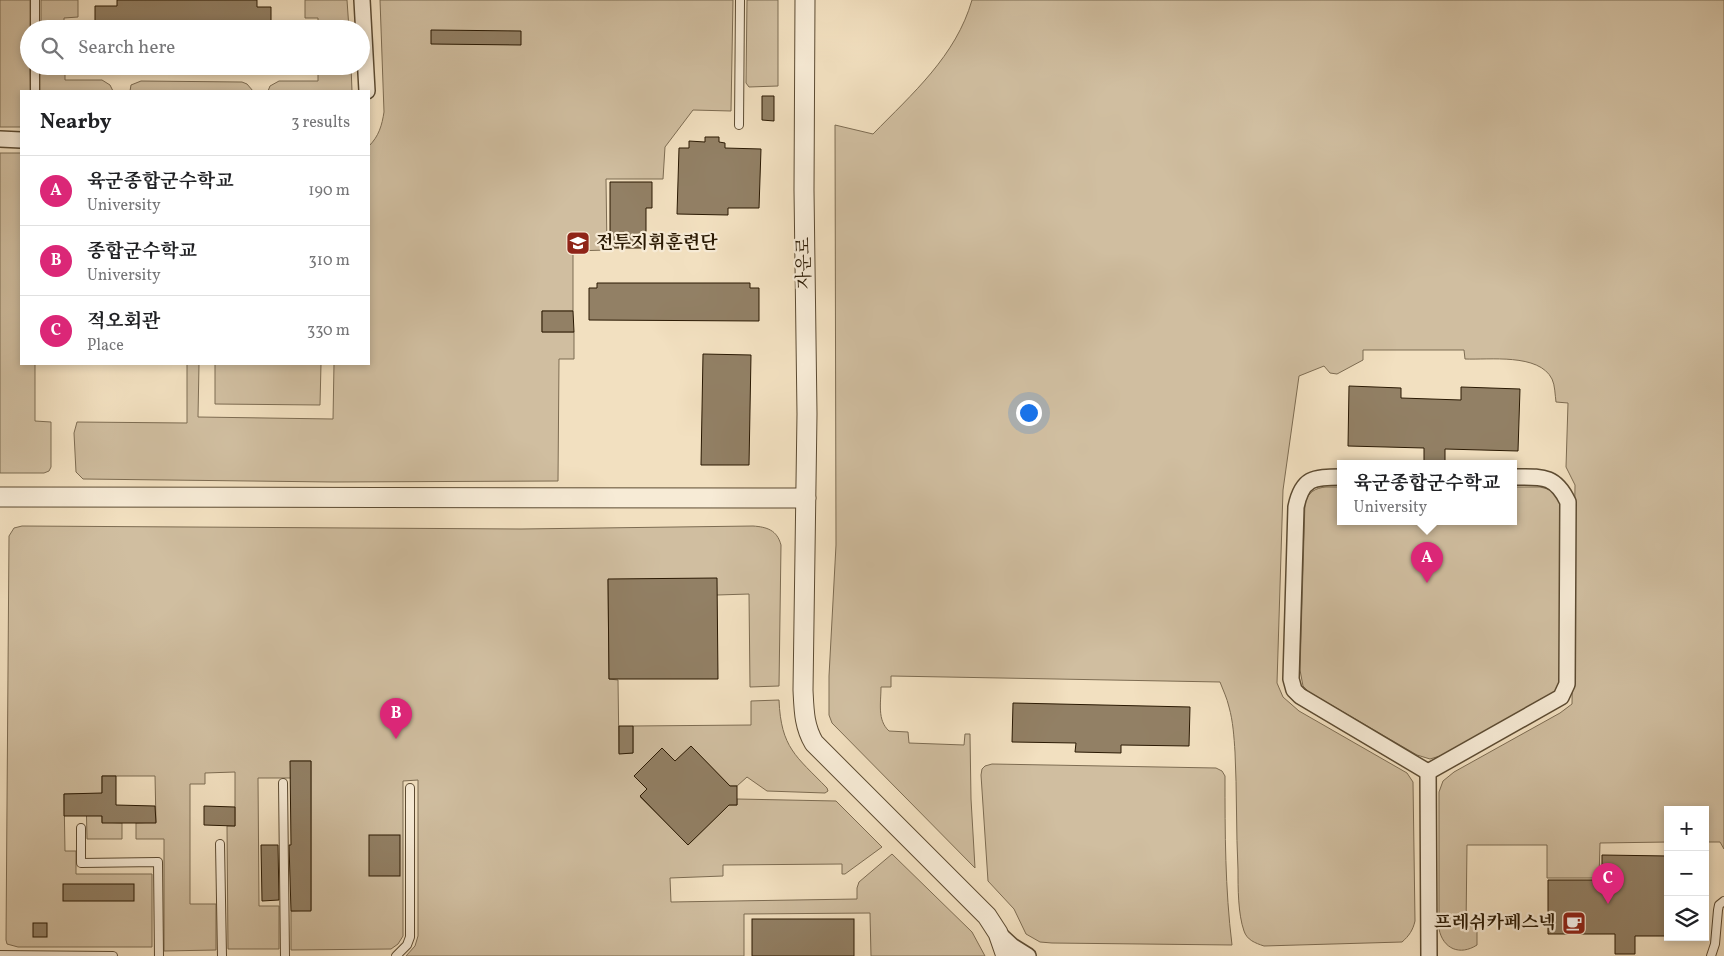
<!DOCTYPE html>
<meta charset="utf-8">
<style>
body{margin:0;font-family:Vollkorn,"Noto Serif KR",serif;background:#f2f2f2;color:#202124}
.controls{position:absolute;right:15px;bottom:15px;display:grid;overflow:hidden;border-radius:0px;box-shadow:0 2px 8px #0003}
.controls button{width:45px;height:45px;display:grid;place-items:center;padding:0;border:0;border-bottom:1px solid #e0e0e0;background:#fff;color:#202124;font:25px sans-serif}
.you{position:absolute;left:1028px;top:412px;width:18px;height:18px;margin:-12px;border:4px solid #fff;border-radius:50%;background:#1a73e8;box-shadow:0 0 0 8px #1a73e833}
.badge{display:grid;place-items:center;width:32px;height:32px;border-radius:50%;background:#db2777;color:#fff;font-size:16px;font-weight:700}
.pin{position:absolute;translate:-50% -41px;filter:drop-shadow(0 1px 2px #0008)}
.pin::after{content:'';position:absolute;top:26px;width:18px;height:15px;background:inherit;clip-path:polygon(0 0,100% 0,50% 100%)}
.popup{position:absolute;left:1337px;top:460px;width:180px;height:65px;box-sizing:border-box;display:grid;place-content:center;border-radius:0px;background:#fff;filter:drop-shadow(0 1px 4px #0005);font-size:16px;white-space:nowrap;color:#757577}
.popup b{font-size:19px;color:#202124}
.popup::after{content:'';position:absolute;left:50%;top:100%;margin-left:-10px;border:10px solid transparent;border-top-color:#fff}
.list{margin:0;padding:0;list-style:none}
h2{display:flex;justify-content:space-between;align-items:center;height:65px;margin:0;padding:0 20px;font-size:21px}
h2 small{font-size:16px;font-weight:400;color:#757577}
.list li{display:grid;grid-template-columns:32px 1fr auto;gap:15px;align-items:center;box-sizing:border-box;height:70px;padding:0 20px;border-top:1px solid #e0e0e0}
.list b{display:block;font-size:19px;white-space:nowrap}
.list p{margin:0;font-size:16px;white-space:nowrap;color:#757577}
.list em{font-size:16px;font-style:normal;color:#757577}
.icon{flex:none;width:28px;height:28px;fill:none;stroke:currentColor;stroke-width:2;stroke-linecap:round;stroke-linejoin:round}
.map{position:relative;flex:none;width:1724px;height:956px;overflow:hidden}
.search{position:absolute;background:#fff;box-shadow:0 2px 8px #0003;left:20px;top:20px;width:350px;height:55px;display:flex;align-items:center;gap:12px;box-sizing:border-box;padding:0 18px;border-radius:28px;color:#757577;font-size:19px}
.panel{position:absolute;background:#fff;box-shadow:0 2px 8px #0003;left:20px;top:90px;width:350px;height:275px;border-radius:0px}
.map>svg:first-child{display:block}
.green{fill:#d0bea0;stroke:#7d6c52}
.building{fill:#928065;stroke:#2a1903}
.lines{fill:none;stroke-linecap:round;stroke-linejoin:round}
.service-casing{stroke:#5c4b32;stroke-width:10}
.minor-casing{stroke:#5c4b32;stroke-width:18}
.tertiary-casing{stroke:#5c4b32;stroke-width:21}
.service{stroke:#f7ebd6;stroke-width:8}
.minor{stroke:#f7ebd6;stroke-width:15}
.tertiary{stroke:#f7ebd6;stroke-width:19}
.labels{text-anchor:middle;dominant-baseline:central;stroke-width:4.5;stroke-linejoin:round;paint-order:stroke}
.poi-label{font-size:18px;font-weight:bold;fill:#2a1903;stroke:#f7ebd6;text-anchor:start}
.street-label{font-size:18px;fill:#2a1903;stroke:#f7ebd6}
</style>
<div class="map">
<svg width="1724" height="956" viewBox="0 0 1724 956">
<rect width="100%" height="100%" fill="#f2e0c0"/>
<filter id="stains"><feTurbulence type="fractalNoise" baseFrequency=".004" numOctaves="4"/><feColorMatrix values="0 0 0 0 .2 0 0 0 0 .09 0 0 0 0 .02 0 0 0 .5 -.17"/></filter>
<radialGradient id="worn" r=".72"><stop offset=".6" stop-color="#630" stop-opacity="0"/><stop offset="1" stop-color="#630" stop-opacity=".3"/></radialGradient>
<!-- green -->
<g class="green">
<path d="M0 0H30V29H29L30 91H21V127H0Z"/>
<path d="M41 0H78V17L64 18V29H41Z"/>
<path d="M305 0H347L349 29H318V18H305Z"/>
<path d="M380 0H733L731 111 693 110 665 147 663 179H606L607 250 573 251V311H542V332H574V359H559L558 481 333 482 83 479 76 472 74 433 77 422 187 423V364H199L198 417 333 419 334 364H369V146C379 136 382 125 384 112Z"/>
<path d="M747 0H778V86L749 87 746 83Z"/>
<path d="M972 0H1724V849L1720 842H1705V810H1668V842L1600 843 1599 878H1547V845H1467L1466 926H1477V945C1460 956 1443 949 1439 929V792L1443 781 1454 772 1560 713 1572 704 1575 485 1566 467 1568 403 1556 402C1555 395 1555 385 1552 379 1539 353 1489 360 1465 359L1464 350H1363V360L1337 374 1330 373 1324 366 1299 376 1283 490 1277 683 1283 697 1299 711 1407 773 1413 782 1415 921C1413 930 1409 936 1402 942L1264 946C1255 943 1247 940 1244 931 1238 914 1238 888 1238 870 1236 831 1237 791 1235 752 1234 737 1233 721 1229 707 1227 698 1223 690 1220 682L891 676V687H881C881 703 877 720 889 731L908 732 909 743 964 745 965 734H970L971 799 975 868 832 723 829 715V676L836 545 835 125 873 134C912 94 956 56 972 0Z"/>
<path d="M40 66H65V80H102L110 85 113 91H40Z"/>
<path d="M318 66H351L352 91H268L270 86 279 81H318Z"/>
<path d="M141 81 242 82 247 84 253 91H130L131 85Z"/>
<path d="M0 153H21V364H35V421L51 422V467L49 471 44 473H0Z"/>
<path d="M215 364H321L320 405 215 404Z"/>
<path d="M1326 487H1341V522H1513V487H1540L1548 489 1555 493 1562 503 1563 680 1559 692 1440 756 1430 759 1417 755 1309 692 1303 686 1300 670 1305 502C1309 492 1315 488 1326 487Z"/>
<path d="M22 526 521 529 753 526C767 527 777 530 781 545L779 686 750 687 749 594 717 595 608 580 609 679 618 680 619 753H633V726L751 725V701L779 700C781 748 796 756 827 788L828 791 825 793 767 791 747 777 737 786H730L691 746 640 797 688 845 729 805H737V799L836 801 882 847 845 874H842V864L723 865V876L670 878 671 902 857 899V888L859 882 892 854 972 932 985 956H871L870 913 744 914V956H406L415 946 418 936V780L403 781V936L398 944 391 949 291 950V911L311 910V761H291V778H258L259 906H279V949H228L227 826H235V772L205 773V784H190V904H216V950L164 951V839H136V823L156 822 155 776H102V822L122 823V839H87L86 794H64L65 851H76V874H152V947H18L7 944 6 940 9 536 14 528Z"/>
<path d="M992 764 1216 768 1222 771 1225 776C1225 833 1225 888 1232 945L1052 943 1040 942 1026 934 1014 909 988 881 981 775 982 769 985 766Z"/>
</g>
<!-- building -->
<g class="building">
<path d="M117 0H257V7H271V29L95 28V6H117Z"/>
<path d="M431 30 521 31V45L431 44Z"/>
<path d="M762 96H774V121L762 120Z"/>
<path d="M705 137H719V142L725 143V148L761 149 759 208H728V215L677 214 679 148H689V141L705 142Z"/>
<path d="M610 182H652V208H646V248H610Z"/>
<path d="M597 283H750V288H759V321L589 320V288H597Z"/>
<path d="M542 311H573L574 332H542Z"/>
<path d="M703 354 751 355 749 465H701Z"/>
<path d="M1349 386 1401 388V398L1461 400V387L1520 389 1518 451 1445 449V462H1424V448L1348 446Z"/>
<path d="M717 578 718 679H609L608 579Z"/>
<path d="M1013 703 1190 707 1189 746 1121 745V753L1075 752 1076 743 1012 742Z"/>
<path d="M619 726H633V753L619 754Z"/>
<path d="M691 746 730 786H737V805H729L688 845 640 796 647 789 634 776 662 748 675 761Z"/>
<path d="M290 761H311V911H291L289 845H291Z"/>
<path d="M102 776H116V805L155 806 156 823H102V816H64V794L102 793Z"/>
<path d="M204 806 235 807V826L204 825Z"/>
<rect x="369" y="835" width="31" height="41"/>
<path d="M261 845H278L279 900 262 901Z"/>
<path d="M1602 855 1668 856V936H1635V954H1615V934H1548V880H1602Z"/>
<rect x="63" y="884" width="71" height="17"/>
<rect x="752" y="919" width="102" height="37"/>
<rect x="33" y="923" width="14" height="14"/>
</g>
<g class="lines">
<!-- service casing -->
<g class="service-casing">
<g id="service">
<path d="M35 0V29"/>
<path d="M35 66V91"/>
<path d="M739 125 740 0"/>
<path d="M283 783 285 956"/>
<path d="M81 828V863L158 862 159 956"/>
<path d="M220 844 222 956"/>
<path d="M0 955 113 956"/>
<path d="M396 956 407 945 410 937V788"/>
<path d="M1711 956 1715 944 1718 910 1719 905 1724 901"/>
</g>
</g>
<!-- minor casing -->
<g class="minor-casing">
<g id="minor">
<path d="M362 0 367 91"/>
<path d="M0 139 21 140"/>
<path d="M1341 477C1313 477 1302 478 1296 507L1291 679 1294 690 1300 696 1428 772"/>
<path d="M1428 772 1561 697 1567 684 1568 502C1555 474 1541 477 1513 477"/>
<path d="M1428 772 1429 956"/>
<path d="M998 933 1012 946 1028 956"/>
</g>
</g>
<!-- tertiary casing -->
<g class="tertiary-casing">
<g id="tertiary">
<path d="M805 0 804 190 807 414 803 690C804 710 804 726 814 743L987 916 998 933 1006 956"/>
<path d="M0 497 806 498"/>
</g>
</g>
<!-- service -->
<use href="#service" class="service"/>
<!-- minor -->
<use href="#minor" class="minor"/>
<!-- tertiary -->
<use href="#tertiary" class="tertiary"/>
</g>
<!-- icons -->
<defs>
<g id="university-square" transform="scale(1.25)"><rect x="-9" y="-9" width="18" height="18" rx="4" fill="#8f2418" stroke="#f7ebd6"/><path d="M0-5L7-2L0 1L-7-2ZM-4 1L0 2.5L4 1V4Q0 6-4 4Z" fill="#fff"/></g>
<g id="cafe-square" transform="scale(1.25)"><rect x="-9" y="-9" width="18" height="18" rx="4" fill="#8f2418" stroke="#f7ebd6"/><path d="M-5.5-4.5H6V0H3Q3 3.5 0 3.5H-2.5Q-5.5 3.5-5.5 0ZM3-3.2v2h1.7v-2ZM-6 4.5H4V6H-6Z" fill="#fff"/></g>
</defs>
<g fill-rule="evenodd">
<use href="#university-square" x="578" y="243"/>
<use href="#cafe-square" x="1574" y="923"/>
</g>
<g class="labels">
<!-- poi labels -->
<g class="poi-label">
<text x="596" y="243">전투지휘훈련단</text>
<text x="1556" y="923" text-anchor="end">프레쉬카페스넥</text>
</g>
<!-- street labels -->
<g class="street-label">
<text transform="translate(805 263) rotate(-91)">자운로</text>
</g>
</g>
<rect width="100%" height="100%" filter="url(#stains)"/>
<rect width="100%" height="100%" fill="url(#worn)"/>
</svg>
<div class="controls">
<button>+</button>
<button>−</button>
<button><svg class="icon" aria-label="layers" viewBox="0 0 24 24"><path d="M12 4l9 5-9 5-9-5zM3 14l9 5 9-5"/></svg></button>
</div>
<div class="you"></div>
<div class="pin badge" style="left:1427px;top:583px">A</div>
<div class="popup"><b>육군종합군수학교</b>University</div>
<div class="pin badge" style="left:396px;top:739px">B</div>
<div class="pin badge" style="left:1608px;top:904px">C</div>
<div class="search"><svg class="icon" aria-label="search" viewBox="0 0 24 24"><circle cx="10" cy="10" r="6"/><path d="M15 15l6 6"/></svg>Search here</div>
<section class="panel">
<h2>Nearby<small>3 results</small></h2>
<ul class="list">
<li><span class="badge">A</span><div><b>육군종합군수학교</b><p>University</p></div><em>190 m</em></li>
<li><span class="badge">B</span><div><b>종합군수학교</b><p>University</p></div><em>310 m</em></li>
<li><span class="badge">C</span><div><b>적오회관</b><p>Place</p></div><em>330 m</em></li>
</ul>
</section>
</div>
